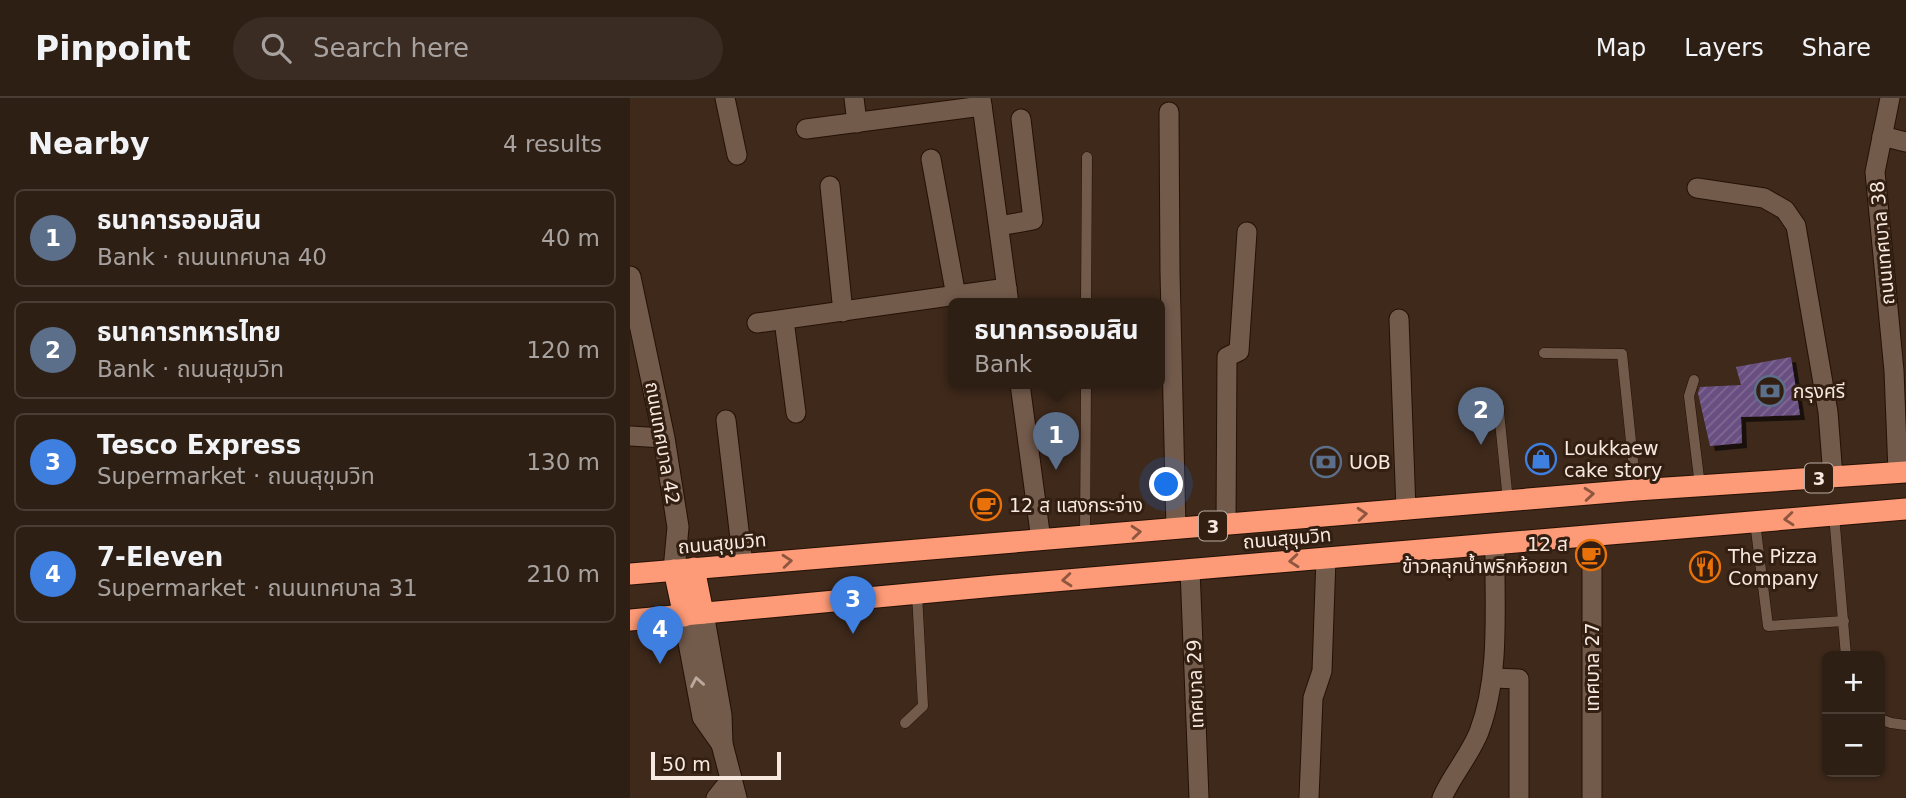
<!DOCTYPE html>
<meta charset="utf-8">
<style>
body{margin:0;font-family:"DejaVu Sans","Noto Sans Thai",sans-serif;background:#3a2c22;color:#f1f3f6}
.controls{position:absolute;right:21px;bottom:21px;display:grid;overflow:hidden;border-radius:10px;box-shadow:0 2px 5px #0004}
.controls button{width:63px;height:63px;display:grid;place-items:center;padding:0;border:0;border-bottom:2px solid #493d34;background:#2e1f14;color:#f1f3f6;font:35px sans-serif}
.scale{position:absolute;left:21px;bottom:18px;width:130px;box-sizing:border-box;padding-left:7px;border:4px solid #f7e9e0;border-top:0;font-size:19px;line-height:24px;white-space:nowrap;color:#f7e9e0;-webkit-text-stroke:5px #331f12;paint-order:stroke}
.you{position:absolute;left:537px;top:387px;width:24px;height:24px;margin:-18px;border:5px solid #fff;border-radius:50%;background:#1a73e8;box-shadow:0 0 0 10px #1a73e833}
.badge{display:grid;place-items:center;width:46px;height:46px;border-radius:50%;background:#d1b736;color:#fff;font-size:23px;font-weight:700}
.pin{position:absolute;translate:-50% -58px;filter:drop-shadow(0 2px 4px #0008)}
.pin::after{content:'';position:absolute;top:37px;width:24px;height:21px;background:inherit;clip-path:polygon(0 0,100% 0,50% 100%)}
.popup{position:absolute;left:318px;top:200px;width:217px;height:91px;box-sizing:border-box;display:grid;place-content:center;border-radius:10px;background:#2e1f14;filter:drop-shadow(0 2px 5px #0005);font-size:23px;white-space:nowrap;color:#a7a2a0}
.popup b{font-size:26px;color:#f1f3f6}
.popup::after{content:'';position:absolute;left:50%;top:100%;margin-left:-14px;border:14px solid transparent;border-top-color:#2e1f14}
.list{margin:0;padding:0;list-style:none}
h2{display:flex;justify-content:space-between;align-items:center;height:91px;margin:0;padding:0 28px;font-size:30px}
h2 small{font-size:23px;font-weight:400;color:#a7a2a0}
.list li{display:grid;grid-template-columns:46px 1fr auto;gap:21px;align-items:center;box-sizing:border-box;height:98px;margin:0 14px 14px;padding:0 14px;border:2px solid #493d34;border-radius:10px}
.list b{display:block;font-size:26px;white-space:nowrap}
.list p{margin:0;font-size:23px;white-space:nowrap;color:#a7a2a0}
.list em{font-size:23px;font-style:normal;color:#a7a2a0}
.icon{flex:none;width:38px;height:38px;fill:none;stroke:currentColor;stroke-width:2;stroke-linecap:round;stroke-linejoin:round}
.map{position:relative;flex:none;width:1276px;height:700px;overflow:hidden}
header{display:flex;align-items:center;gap:42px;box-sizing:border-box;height:98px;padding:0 35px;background:#2e1f14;border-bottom:2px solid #493d34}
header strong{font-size:33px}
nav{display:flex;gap:38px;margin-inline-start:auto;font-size:24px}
.search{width:490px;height:63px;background:#3a2c22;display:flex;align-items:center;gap:18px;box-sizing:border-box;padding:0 24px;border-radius:38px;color:#a7a2a0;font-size:26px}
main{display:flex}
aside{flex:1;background:#2e1f14}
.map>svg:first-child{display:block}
.building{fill:url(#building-hatch);filter:url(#shadow)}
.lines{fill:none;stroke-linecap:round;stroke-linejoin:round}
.lane-casing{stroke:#241105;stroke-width:11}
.street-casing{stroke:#241105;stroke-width:21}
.secondary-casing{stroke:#241105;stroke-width:23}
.highway-casing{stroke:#241105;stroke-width:23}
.lane{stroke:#735b4c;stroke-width:10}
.street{stroke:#735b4c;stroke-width:19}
.secondary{stroke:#735b4c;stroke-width:21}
.highway{stroke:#fd9a77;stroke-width:21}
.oneway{stroke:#8e563f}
.oneway2{stroke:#bca99d}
.labels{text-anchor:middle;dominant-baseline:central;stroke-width:6;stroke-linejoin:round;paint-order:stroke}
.shield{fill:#331f12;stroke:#bcaca2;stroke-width:2}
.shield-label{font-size:18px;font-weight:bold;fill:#f7e9e0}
.street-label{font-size:19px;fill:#f7e9e0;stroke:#331f12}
.poi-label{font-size:19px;fill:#f7e9e0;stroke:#331f12;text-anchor:start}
</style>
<header>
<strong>Pinpoint</strong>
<div class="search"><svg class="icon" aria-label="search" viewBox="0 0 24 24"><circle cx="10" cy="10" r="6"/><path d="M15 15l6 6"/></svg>Search here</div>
<nav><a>Map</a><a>Layers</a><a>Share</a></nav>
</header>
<main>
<aside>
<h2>Nearby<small>4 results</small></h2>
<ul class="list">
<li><span class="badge" style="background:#5c6f8a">1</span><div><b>ธนาคารออมสิน</b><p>Bank · ถนนเทศบาล 40</p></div><em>40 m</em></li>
<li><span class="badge" style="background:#5c6f8a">2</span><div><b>ธนาคารทหารไทย</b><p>Bank · ถนนสุขุมวิท</p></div><em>120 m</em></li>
<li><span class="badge" style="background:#3f7fe0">3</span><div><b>Tesco Express</b><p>Supermarket · ถนนสุขุมวิท</p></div><em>130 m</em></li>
<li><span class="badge" style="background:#3f7fe0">4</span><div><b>7-Eleven</b><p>Supermarket · ถนนเทศบาล 31</p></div><em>210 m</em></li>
</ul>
</aside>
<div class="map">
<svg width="1276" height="700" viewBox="0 0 1276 700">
<defs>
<pattern id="building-hatch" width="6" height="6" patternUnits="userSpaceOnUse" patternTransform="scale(1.75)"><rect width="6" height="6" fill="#695081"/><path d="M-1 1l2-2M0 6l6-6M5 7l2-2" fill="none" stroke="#7f6993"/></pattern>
<filter id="shadow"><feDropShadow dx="5" dy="5" stdDeviation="0" flood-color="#0009"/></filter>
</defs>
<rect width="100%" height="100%" fill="#3e291b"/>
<!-- building -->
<path class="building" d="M1161 259 1170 317 1111 319 1112 345 1080 348 1068 295 1070 289 1111 287 1106 269Z"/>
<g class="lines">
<!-- lane casing -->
<g class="lane-casing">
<g id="lane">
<path d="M456 206 457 59"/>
<path d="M914 255 992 256 1006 392"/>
<path d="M1064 282 1059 298 1070 388"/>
<path d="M868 304 878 403"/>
<path d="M1204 417 1216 558"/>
<path d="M1125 424 1138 528 1214 523"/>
<path d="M455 438 456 286"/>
<path d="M1250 621 1261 625 1276 627"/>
<path d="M275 625 293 608 287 496"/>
</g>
</g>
<!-- street casing -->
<g class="street-casing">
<g id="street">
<path d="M95 0 107 57"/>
<path d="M224 0 227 25"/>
<path d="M351 0 379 206"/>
<path d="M1260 0 1245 74 1264 273 1268 374"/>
<path d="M539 14 540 174 546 431"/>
<path d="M176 31 352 8"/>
<path d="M1252 38 1276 44"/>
<path d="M301 61 326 198"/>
<path d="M200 88 213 214"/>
<path d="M1067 90 1134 100 1155 112 1166 128 1198 314 1203 379"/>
<path d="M369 128 403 122 391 21"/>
<path d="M769 221 776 412"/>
<path d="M154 222 166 315"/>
<path d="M127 225 377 190"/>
<path d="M390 286 411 442"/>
<path d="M96 322 113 466"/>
<path d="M0 338 34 340"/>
<path d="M596 427 597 259 609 253 617 134"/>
<path d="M962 438V700"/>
<path d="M560 471 569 700"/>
<path d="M863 580 889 581V700"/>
<path d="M86 700 102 680"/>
<path d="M679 700 683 600 692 573 696 460"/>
<path d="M812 700C822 677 840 657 849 634 871 576 864 507 865 446"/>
</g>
</g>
<!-- secondary casing -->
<g class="secondary-casing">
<g id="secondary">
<path d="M0 179 34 340 48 429 44 472"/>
<path d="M73 515 91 617 92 646 106 700"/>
<path d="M54 518 73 619 92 646"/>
</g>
</g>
<!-- highway casing -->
<g class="highway-casing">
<g id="highway">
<path d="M64 470 73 515"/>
<path d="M44 472 54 518"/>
<path d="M0 476 1006 392 1276 374"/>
<path d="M0 522 365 488 1276 411"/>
</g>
</g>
<!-- lane -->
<use href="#lane" class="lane"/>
<!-- street -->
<use href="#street" class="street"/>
<!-- secondary -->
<use href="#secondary" class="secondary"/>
<!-- highway -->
<use href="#highway" class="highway"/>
</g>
<!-- one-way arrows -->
<defs><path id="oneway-chevron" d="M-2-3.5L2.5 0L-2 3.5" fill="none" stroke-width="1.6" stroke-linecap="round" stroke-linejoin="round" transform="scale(1.75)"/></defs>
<g class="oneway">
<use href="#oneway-chevron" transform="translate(959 396) rotate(-5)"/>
<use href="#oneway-chevron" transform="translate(732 416) rotate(-5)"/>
<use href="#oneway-chevron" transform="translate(1159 421) rotate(175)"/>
<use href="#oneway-chevron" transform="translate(506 434) rotate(-5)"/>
<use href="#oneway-chevron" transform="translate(157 463) rotate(-5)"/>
<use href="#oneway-chevron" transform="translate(664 463) rotate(175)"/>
<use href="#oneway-chevron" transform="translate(437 482) rotate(175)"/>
</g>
<use class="oneway2" href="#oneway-chevron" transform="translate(67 584) rotate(-100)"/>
<!-- icons -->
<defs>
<g id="bank-ring" transform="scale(1.575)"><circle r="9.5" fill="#331f12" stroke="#5c6f8a" stroke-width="1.5"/><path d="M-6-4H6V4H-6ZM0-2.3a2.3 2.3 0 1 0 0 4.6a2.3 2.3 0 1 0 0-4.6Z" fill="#5c6f8a"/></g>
<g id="shop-ring" transform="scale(1.575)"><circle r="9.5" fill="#331f12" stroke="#3f7fe0" stroke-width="1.5"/><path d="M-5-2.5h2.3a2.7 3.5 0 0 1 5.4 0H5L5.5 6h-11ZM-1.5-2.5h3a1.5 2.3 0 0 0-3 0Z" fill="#3f7fe0"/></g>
<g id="cafe-ring" transform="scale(1.575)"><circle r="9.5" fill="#331f12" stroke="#e8710a" stroke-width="1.5"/><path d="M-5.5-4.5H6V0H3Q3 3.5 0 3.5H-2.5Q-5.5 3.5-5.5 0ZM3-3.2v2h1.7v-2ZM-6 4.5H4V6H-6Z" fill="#e8710a"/></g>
<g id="restaurant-ring" transform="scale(1.575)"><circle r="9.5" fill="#331f12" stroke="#e8710a" stroke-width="1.5"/><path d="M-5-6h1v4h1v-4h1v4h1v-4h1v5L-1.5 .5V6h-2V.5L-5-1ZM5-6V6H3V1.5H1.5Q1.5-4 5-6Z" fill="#e8710a"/></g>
</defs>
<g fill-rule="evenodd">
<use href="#bank-ring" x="1140" y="293"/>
<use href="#shop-ring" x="911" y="361"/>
<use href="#bank-ring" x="696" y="364"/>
<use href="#cafe-ring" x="356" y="407"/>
<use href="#cafe-ring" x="961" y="457"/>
<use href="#restaurant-ring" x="1075" y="469"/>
</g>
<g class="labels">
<!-- shield labels -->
<g class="shield">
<rect x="1175" y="365.5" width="28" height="29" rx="5"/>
<rect x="569" y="413.5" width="28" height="29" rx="5"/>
</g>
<g class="shield-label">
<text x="1189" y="380">3</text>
<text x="583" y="428">3</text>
</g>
<!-- street labels -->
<g class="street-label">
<text transform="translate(1252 145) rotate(-95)">ถนนเทศบาล 38</text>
<text transform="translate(33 345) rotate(80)">ถนนเทศบาล 42</text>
<text transform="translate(657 440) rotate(-5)">ถนนสุขุมวิท</text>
<text transform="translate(92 445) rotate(-5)">ถนนสุขุมวิท</text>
<text transform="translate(962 569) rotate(-90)">เทศบาล 27</text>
<text transform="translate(565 586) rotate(-92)">เทศบาล 29</text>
</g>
<!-- poi labels -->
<g class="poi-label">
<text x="1163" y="293">กรุงศรี</text>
<text x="934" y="350">Loukkaew<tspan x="934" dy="22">cake story</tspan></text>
<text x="719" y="364">UOB</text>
<text x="379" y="407">12 ส แสงกระจ่าง</text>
<text x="938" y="446" text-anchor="end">12 ส<tspan x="938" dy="22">ข้าวคลุกน้ำพริกห้อยขา</tspan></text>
<text x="1098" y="458">The Pizza<tspan x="1098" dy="22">Company</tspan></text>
</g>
</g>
</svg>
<div class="controls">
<button>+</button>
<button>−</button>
</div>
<div class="scale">50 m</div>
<div class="you"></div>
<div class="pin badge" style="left:426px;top:372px;background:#5c6f8a">1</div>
<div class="popup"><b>ธนาคารออมสิน</b>Bank</div>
<div class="pin badge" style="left:851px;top:347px;background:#5c6f8a">2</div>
<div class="pin badge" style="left:223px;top:536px;background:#3f7fe0">3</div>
<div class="pin badge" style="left:30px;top:566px;background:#3f7fe0">4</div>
</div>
</main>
